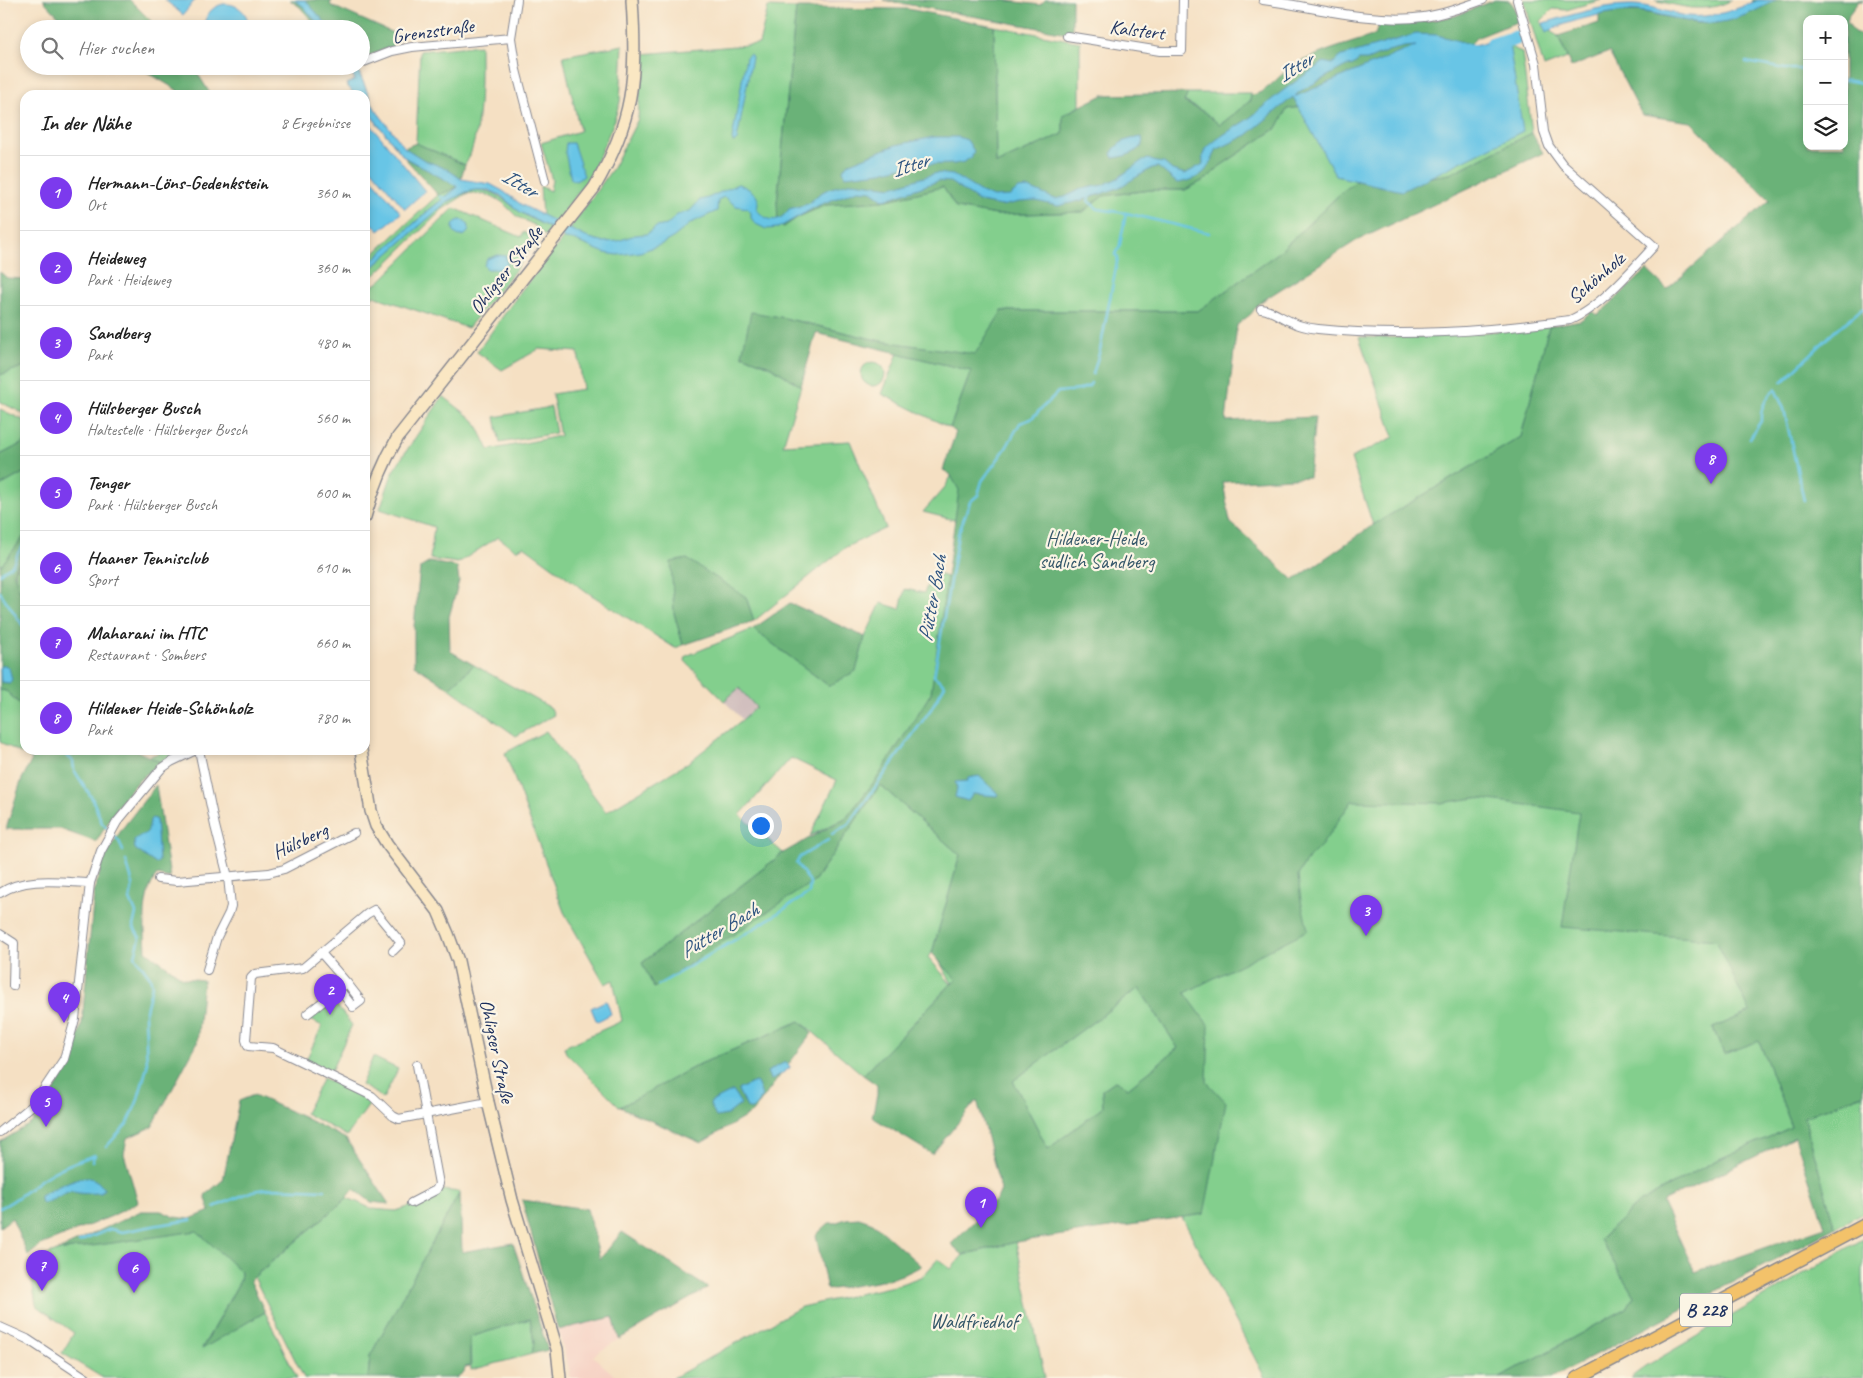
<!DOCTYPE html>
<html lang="de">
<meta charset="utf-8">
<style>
body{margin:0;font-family:Caveat,sans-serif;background:#f6f6f6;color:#222}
.controls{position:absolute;right:15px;top:15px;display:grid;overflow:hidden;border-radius:10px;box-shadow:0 2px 8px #0003}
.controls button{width:45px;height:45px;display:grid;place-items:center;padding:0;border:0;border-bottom:1px solid #e0e0e0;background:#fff;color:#222;font:25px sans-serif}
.you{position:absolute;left:760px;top:825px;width:18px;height:18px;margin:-12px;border:4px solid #fff;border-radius:50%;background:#1a73e8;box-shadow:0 0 0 8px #1a73e833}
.badge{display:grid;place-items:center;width:32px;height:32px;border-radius:50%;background:#7c3aed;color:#fff;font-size:16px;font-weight:700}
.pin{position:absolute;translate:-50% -41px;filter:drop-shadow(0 1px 2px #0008)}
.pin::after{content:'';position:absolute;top:26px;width:18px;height:15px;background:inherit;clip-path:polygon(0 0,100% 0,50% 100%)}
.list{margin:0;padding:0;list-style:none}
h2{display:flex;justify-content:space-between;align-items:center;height:65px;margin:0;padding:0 20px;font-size:21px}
h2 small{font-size:16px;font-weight:400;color:#767676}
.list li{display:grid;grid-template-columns:32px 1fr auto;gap:15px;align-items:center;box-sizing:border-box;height:75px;padding:0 20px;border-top:1px solid #e0e0e0}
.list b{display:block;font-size:19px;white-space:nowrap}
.list p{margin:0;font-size:16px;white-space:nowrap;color:#767676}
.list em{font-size:16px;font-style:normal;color:#767676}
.icon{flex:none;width:28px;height:28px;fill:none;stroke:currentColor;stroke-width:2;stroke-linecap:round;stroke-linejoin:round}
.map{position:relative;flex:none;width:1863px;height:1378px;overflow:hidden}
.search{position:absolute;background:#fff;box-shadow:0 2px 8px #0003;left:20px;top:20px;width:350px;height:55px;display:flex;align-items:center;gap:12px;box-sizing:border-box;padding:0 18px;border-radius:28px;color:#767676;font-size:19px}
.panel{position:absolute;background:#fff;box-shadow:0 2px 8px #0003;left:20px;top:90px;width:350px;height:665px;border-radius:15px}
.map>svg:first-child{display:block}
.built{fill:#f6d2c4}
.industrial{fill:#d1bfbe}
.green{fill:#83cf8d;stroke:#4f7f76}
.forest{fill:#6ab278;stroke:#42706b;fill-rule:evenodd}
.water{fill:#68c5e6;stroke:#427aa2;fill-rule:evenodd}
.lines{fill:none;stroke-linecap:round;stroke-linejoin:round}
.stream{stroke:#68c5e6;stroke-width:2.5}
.river{stroke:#68c5e6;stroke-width:15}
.minor-casing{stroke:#888890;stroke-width:10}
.secondary-casing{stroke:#888890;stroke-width:14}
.primary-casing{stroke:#888890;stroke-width:15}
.minor{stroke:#fff;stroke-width:8}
.secondary{stroke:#fae7c3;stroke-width:11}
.primary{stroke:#f3c26a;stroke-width:12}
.labels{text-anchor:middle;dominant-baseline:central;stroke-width:4.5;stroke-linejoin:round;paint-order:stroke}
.shield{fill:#fcf5e5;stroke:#5e6a86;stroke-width:1}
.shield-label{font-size:19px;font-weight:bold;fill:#1b2f5e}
.street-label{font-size:20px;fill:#1b2f5e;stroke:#fcf5e5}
.park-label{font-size:20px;fill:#35576a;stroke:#fcf5e5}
.water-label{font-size:21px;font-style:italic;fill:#2e5480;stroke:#fcf5e5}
</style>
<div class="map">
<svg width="1863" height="1378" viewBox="0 0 1863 1378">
<rect width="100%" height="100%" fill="#fcf5e5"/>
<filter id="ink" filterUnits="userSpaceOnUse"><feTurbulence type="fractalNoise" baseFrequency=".02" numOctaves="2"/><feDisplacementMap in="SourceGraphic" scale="10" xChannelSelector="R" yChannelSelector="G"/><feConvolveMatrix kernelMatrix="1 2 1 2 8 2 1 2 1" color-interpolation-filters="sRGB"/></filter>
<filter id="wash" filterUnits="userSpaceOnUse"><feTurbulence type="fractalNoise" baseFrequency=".0096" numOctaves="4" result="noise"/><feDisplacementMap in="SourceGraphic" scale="20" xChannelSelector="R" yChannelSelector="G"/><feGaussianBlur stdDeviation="1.12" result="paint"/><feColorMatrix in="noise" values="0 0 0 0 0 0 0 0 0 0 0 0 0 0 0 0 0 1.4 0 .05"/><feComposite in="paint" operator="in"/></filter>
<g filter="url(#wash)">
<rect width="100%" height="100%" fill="#f5e0c3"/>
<!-- built -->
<path class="built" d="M613 1317 619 1339 593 1356 617 1378H570V1372L558 1330Z"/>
<!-- industrial -->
<g class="industrial">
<path d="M783 0H876V1L796 3Z"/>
<path d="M739 688 756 706 743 720 724 701Z"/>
</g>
<!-- green -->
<g class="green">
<path d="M1524 0H1601L1566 10 1553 9 1541 21 1543 27 1558 36 1567 58 1544 67Z"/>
<path d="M1655 0H1732C1706 14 1682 7 1655 0Z"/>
<path d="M768 7 796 8 777 203 783 227 798 217 826 205 883 201 943 187 956 208 997 215 1083 212 1103 196 1150 190H1185L1208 178 1220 166 1277 128 1287 109 1429 88 1509 43 1512 48 1522 52 1532 133 1450 174 1406 181 1383 161 1342 192 1278 253 1198 311H1002L976 355 881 341 780 317 745 342 742 355 770 366 801 386 783 445 850 441 886 528 846 547 754 621 746 597 674 613 683 645 675 648 590 594 524 546 516 550 498 537 458 563 430 559 434 527 380 509 393 471 443 396 475 421 489 450 560 436 552 394 583 389 578 352 539 349 502 370 477 352 521 291 558 245 613 168 638 119 642 54 759 44Z"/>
<path d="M994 26 1080 42V106L1063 115V134L996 164Z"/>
<path d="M480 45C480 76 482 139 465 165L416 143 420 51Z"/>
<path d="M623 45 620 102 613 124 590 177 555 223 542 216 540 186 550 191 552 180 541 143 580 131 563 56Z"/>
<path d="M1188 93H1251L1250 101 1220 125 1204 112 1184 101Z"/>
<path d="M458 187 429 210 365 267V262L438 195Z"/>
<path d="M475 190C497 190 502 199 519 211 528 218 540 223 550 228L545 236 534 225 516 216 502 202 492 196 474 193 466 194 443 209 378 272 365 282V274C378 262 392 250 406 238 427 220 447 197 475 190Z"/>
<path d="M454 208 521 237 524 232 536 241 513 273 468 328 374 296 365 301V291L379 282Z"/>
<path d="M1549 326 1521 437 1373 525 1351 458 1394 437 1359 337C1423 340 1486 332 1549 326Z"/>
<path d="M898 353 971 371 950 428 882 394Z"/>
<circle cx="873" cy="374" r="12"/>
<path d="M25 366V414L0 402V375Z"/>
<path d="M551 407 556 433 500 443 495 417Z"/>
<path d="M0 409 25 421V442L0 455Z"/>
<path d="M1218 410 1221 500 1321 733 1668 837 1751 1012 1713 1028 1724 1054 1759 1040 1792 1127 1715 1161 1640 1202 1600 1240 1634 1296 1627 1308 1500 1378H1265L1182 1217 1204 1214 1180 1044 1140 981 958 994 934 952 965 856 951 690 933 682 931 694 878 777 847 817 810 836 837 780 791 758 740 815 783 853 642 963 815 880 880 785 960 855 932 953 928 957 951 984 863 1075 800 1021 700 1064 620 1107 566 1053 564 1047 622 1021 613 980 605 984 564 912 505 753 546 731 606 812 689 762 742 720 756 707 739 688 724 701 685 661 686 656 753 629 829 686 856 670 865 637 881 603 900 609 905 589 924 593 933 573 947 577 939 639 966 523 923 512 945 487 964 454Z"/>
<path d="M25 472V535L0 567V486Z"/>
<path d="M25 555V600C15 582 9 571 25 555Z"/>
<path d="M474 665 551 708 554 715 516 736 449 688Z"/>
<path d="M0 690 6 691 25 709V750H37L32 759 0 742Z"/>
<path d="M167 750 179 752 160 762 148 757Z"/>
<path d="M1139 988 1178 1048 1128 1088 1115 1081 1102 1090 1103 1107 1048 1149 1013 1081Z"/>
<path d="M333 1001 352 1025 331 1071 306 1060 322 1026 309 1019Z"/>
<path d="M373 1057 398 1069 383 1099 377 1094 361 1085Z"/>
<path d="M323 1078 371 1102 347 1136 305 1113Z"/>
<path d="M1863 1094V1212L1835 1228 1803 1117Z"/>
<path d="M442 1190 460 1192 370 1356 368 1378H304L254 1277 347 1198 355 1201 372 1209 396 1211 433 1199Z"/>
<path d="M197 1230 241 1272 240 1281 202 1348 265 1312 297 1378H103L62 1353 74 1333 36 1305 29 1262 57 1251Z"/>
<path d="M1863 1239V1378H1630L1646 1366Z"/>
<path d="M1016 1242 1045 1378H673L801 1307 898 1285 923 1276 938 1259 951 1269 963 1255Z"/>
<path d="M530 1319 534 1342 532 1354 471 1370 470 1337Z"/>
</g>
<!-- forest -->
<g class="forest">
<path d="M43 0H130L159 29H74L65 23Z"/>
<path d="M290 0H332L330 5 400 36 398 44 361 59V29H319L300 7Z"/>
<path d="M883 0H1002L1040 5 1045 0H1072V34Z"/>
<path d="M1495 0 1510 1 1513 5 1519 21 1476 38 1429 88 1287 109 1277 128 1220 166 1208 178 1185 190H1150L1103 196 1083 212 996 215 956 208 943 187 883 201 826 205 798 217 784 227 778 225 777 203 796 8 908 9 994 26 996 164 1063 134V115L1103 95 1188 93 1184 102 1204 112 1220 125 1250 101 1251 95C1266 94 1277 77 1289 69 1315 52 1346 45 1375 35L1379 23 1427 21 1455 16Z"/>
<path d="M1752 0H1863V1H1859L1849 14 1847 22 1854 32 1863 35V1094L1804 1117 1835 1228 1552 1378H1500L1627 1308 1634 1296 1600 1240 1640 1202 1715 1161 1792 1127 1759 1041 1724 1054 1713 1028 1750 1012 1716 940 1562 927 1579 812 1475 798 1441 803 1352 801 1321 846 1306 861 1298 876 1301 901 1308 930 1185 993 1209 1026 1207 1082 1226 1102 1204 1214 1016 1242 963 1255 951 1244 997 1199 1001 1190 977 1100 932 1154 872 1117 877 1095V1085L863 1075 956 979 932 953 960 855 880 785 815 880 654 988 642 963 783 853 847 817 878 777 931 693 959 490 950 474 943 470 956 432 950 428 971 371 816 333 801 386 770 366 742 355 751 312 780 317 881 341 975 354 1002 311H1198L1278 253 1342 192 1383 161 1406 181 1450 174 1532 133 1543 153 1356 241 1259 303 1251 314 1237 325 1226 421 1315 417 1309 477 1223 482 1230 522 1294 580 1373 525 1521 437 1549 326 1581 320 1592 311 1598 315 1647 270 1667 289 1770 200 1691 122 1642 115 1609 52 1571 67 1558 36 1599 23V15L1614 12 1639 11 1696 23H1716L1758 9ZM1807 19H1844V146H1807ZM1139 988 1178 1048 1128 1088 1115 1081 1102 1090 1103 1107 1048 1149 1013 1081ZM1795 1137 1825 1227 1695 1272 1662 1202Z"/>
<path d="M137 66H193L211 95H178L177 90Z"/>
<path d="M358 70 375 109 404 148 416 143 465 165 458 187 438 195 404 157 365 108V95H355L346 84 355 80 351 72Z"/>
<path d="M0 272 7 278 25 279V366L0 375Z"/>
<path d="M25 442V472L0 486V455Z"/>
<path d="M25 535V555L16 566 14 573 20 591 25 600V709L6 691 0 690V567Z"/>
<path d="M687 559 746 597 754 621 683 645 674 613 671 562Z"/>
<path d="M430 562 457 567 459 581 449 617 450 651 474 665 449 688 414 665V626L420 568Z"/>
<path d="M790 603 865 637 856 671 829 686 753 629Z"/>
<path d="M37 750H135L160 762 136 783 122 800 96 842 60 829H6L21 781Z"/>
<path d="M156 785 170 878 157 875C141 896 145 926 146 951L183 978 203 980 197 1043 152 1127 127 1138 124 1154 138 1202 112 1216 41 1245 28 1256 12 1218 0 1227V1142L30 1124 45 1109 72 1057 82 1023 94 893 104 858 122 829Z"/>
<path d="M800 1021 812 1033 752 1113 701 1143 620 1107 700 1064Z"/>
<path d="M254 1095 303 1117 346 1139 389 1204 371 1202 354 1189 347 1198 250 1280 265 1312 202 1349 240 1281 241 1272 197 1231 57 1251 141 1211H161L175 1217 190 1219 210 1211 205 1195 223 1180 239 1101Z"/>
<path d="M460 1192 462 1252 513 1243 548 1350 532 1354 534 1342 530 1319 470 1337V1366L465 1367 464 1372 456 1378H368L370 1356Z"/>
<path d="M522 1200 587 1209 600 1259 622 1232 708 1288 619 1339 613 1317 558 1330Z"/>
<path d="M859 1218 873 1223 921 1266C892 1283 859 1284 827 1290L816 1235 829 1223H834L846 1219Z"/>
</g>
<!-- water -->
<g class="water">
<path d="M165 0H195L183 15Z"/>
<path d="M294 0H305L331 29H322L303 6Z"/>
<path d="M1758 0H1776C1757 10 1737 21 1715 23 1688 25 1664 14 1639 11 1617 9 1564 21 1546 33L1543 23C1570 16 1600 5 1628 5 1647 4 1663 11 1681 15 1708 20 1733 11 1758 0Z"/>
<path d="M223 4C238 3 249 13 249 29H204C204 16 211 7 223 4Z"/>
<path d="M1416 34 1437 35 1473 45 1497 41 1512 36 1514 42 1509 44 1523 131 1402 191 1336 176 1293 97 1247 135 1216 150C1209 171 1200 180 1177 183L1158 167 1152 168 1118 188 1083 200 1058 206 1036 201 1019 202 1001 206 980 202 950 182 938 181 893 197 883 199 872 191 858 190 819 205 778 228 766 229 756 224 751 218V213L747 208 736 206 724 197 718 200 717 211 691 223 674 237 660 245 640 252 618 255 605 253 573 240 565 239 550 228 520 212 500 195 489 190H475L466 192 447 202 365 274V267L429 210 458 187 404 157 365 108V95H355L346 84 355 80 348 66H356L375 109 405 148 424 160 447 169 461 179 490 184 503 191 522 205 586 237 604 242 618 241 635 235 647 234 656 227 667 225 677 215 690 211 700 200 708 198 738 184C744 186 759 193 758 202 758 205 757 208 757 210 768 223 780 223 789 209L808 204 819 194 828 189 853 182 892 187 937 173 953 175 981 192 993 197 1010 196 1018 189 1029 188 1055 199 1065 197 1081 189 1103 185 1118 178 1143 160 1148 159 1156 162 1164 163 1172 170 1185 174 1203 164C1203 160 1202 156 1204 152 1213 138 1242 125 1256 113 1277 94 1300 78 1324 62L1332 64 1342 56ZM1416 46 1296 96H1295L1299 92 1344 67 1353 65 1359 60H1367L1388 51 1404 47Z"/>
<path d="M750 54 752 57 737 140 734 143 732 140 746 57Z"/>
<path d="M365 118 425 191 405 209 365 161Z"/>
<path d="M934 137H958L967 140 974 151 972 157 964 162 954 164 909 165 881 172 845 176 843 170 847 164 896 145Z"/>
<path d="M1142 137 1143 145C1136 153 1124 157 1113 158L1111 154C1118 141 1128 139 1142 137Z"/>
<path d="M566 143H573L584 176 576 181 571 179 565 152Z"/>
<path d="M365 170 401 213 379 231 373 224 365 231Z"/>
<circle cx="461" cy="228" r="8"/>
<path d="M497 255 506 256 507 265 501 269H487L484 265 487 259Z"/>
<path d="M5 665 9 668 12 679 10 683 1 682 0 667Z"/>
<path d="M979 776 998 794 997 796 973 794 968 801 955 797 957 789 955 782 967 781 968 778Z"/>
<path d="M152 818 156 820 159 861 156 864 135 849 134 841C145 832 149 836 150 820Z"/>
<path d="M605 1001 607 1002 611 1014 598 1021 596 1020 591 1008Z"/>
<path d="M785 1062 787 1063 790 1068 772 1080 770 1079 767 1072Z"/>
<path d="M755 1082 757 1083C764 1098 763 1098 752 1109H748L738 1091 739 1089Z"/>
<path d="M733 1091 741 1104 727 1115 716 1117 710 1105 711 1102Z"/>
<path d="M86 1177C96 1179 99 1182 104 1189L101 1193C89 1193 83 1195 71 1191 61 1194 53 1201 43 1203L40 1200V1196C55 1188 70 1179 86 1177Z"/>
</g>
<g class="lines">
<!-- stream -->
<g class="stream">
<path d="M1746 62 1786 69H1799L1807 72"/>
<path d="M1844 80 1863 83"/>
<path d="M440 197 448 198"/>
<path d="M1089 197 1088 201 1098 209 1126 213 1119 249 1117 250 1115 255 1118 257 1100 350 1093 374"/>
<path d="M1126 213 1209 233"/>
<path d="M1782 382 1835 331 1863 308"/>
<path d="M1750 438 1761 421C1760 407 1766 399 1775 389L1784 409 1804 501"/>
<path d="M0 574C3 570 7 569 11 566 17 560 16 551 25 544"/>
<path d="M0 592 25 629"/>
<path d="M60 750 73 761 74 770 92 798 102 823 119 841 123 851"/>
<path d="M832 834 849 824 931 709 945 685 934 676 958 534 970 502 978 495 982 481 1006 448 1020 423 1031 419 1058 392 1079 390 1089 386 1091 383"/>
<path d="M658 985 750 931 809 893 810 882 796 863 800 857 828 840"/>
<path d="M106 1147 128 1123 137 1102 147 1067 145 1014 152 986 150 977 135 956 140 938 133 926 136 913 130 899 133 884 126 861"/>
<path d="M92 1161 95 1155"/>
<path d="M214 1207 253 1191 273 1188 325 1190"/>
<path d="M0 1208C16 1201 28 1189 42 1179 58 1168 76 1161 95 1155"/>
<path d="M79 1242 110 1229 122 1232 158 1225 191 1220"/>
</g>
<!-- river -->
<path class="river" d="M1493 45 1516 38"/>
</g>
</g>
<g filter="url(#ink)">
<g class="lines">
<!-- minor casing -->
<g class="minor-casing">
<g id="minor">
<path d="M517 0 511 38 516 70 545 181"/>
<path d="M1263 0C1315 7 1371 24 1424 17 1444 14 1464 7 1483 0"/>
<path d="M1067 36 1160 51H1182L1183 0"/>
<path d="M361 63 392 51 412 47 511 38"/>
<path d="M1261 309C1273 310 1281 318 1292 322 1299 326 1310 328 1318 329 1402 338 1487 331 1570 320 1599 308 1632 270 1654 246L1563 165 1549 146 1544 132 1536 64 1517 0"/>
<path d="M199 750 215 826 228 877 231 906 229 913 217 937 207 970"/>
<path d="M158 879 177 881 269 873 284 869 354 833"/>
<path d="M0 893C26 876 60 882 90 883"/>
<path d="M0 934 14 943 13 986"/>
<path d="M393 951 401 943 374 910 367 914 303 968 255 974 251 978 246 1040 248 1046 273 1048 372 1096 393 1116 399 1119 488 1102"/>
<path d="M339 989 353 1007 361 1001 347 983"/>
<path d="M307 1014 347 983 321 953"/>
<path d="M0 1132 34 1104 64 1059 75 1019 90 883 101 851 117 822 161 769 171 762 196 750"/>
<path d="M411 1203 436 1190 439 1184 417 1065"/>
<path d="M0 1327 27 1339 86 1378"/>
</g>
</g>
<!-- secondary casing -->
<g class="secondary-casing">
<g id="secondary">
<path d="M365 517C373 488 383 463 398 437L594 188C634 120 637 77 632 0"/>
<path d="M361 750 371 811 376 826 387 844 438 911 448 934 458 961 488 1102 512 1200 557 1349 560 1378"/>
</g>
</g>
<!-- primary casing -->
<g class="primary-casing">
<path id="primary" d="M1577 1378 1863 1226"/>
</g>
<!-- minor -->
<use href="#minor" class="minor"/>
<!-- secondary -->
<use href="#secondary" class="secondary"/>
<!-- primary -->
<use href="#primary" class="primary"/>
</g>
</g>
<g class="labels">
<!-- shield labels -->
<rect class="shield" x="1680" y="1293.5" width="52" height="33" rx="4"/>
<g class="shield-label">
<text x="1706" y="1310">B 228</text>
</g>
<!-- street labels -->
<g class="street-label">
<text transform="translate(1137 30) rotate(7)">Kalstert</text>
<text transform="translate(433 31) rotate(-8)">Grenzstraße</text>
<text transform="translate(506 270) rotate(-52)">Ohligser Straße</text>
<text transform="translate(1596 278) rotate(-41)">Schönholz</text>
<text transform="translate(300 841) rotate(-25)">Hülsberg</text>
<text transform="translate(497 1051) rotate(78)">Ohligser Straße</text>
</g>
<!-- park labels -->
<g class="park-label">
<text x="1097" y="538">Hildener-Heide,<tspan x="1097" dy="23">südlich Sandberg</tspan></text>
<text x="974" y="1321">Waldfriedhof</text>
</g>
<!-- water labels -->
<g class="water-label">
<text transform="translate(1295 67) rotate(-32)">Itter</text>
<text transform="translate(910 165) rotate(-18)">Itter</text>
<text transform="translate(520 183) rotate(31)">Itter</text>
<text transform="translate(932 598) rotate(-80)">Pütter Bach</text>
<text transform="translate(719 930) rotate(-31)">Pütter Bach</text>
</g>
</g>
</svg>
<div class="controls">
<button>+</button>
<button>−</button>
<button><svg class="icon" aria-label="layers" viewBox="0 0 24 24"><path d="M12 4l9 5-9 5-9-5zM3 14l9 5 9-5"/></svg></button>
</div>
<div class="you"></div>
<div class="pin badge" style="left:981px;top:1228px">1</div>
<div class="pin badge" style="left:330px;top:1015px">2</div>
<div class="pin badge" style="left:1366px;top:936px">3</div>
<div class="pin badge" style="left:64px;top:1023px">4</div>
<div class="pin badge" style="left:46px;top:1127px">5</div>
<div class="pin badge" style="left:134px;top:1293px">6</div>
<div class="pin badge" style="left:42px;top:1291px">7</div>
<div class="pin badge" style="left:1711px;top:484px">8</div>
<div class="search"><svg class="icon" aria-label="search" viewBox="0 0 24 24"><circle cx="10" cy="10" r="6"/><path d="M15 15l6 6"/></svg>Hier suchen</div>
<section class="panel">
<h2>In der Nähe<small>8 Ergebnisse</small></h2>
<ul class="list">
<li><span class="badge">1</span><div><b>Hermann-Löns-Gedenkstein</b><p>Ort</p></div><em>360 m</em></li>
<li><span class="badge">2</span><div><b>Heideweg</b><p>Park · Heideweg</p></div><em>360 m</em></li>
<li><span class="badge">3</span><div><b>Sandberg</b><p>Park</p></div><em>480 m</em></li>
<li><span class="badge">4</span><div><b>Hülsberger Busch</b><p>Haltestelle · Hülsberger Busch</p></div><em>560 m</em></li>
<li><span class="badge">5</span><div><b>Tenger</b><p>Park · Hülsberger Busch</p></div><em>600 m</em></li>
<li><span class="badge">6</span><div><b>Haaner Tennisclub</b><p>Sport</p></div><em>610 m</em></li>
<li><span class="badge">7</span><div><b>Maharani im HTC</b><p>Restaurant · Sombers</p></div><em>660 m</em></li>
<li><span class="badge">8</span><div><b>Hildener Heide-Schönholz</b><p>Park</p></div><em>780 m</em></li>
</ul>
</section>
</div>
